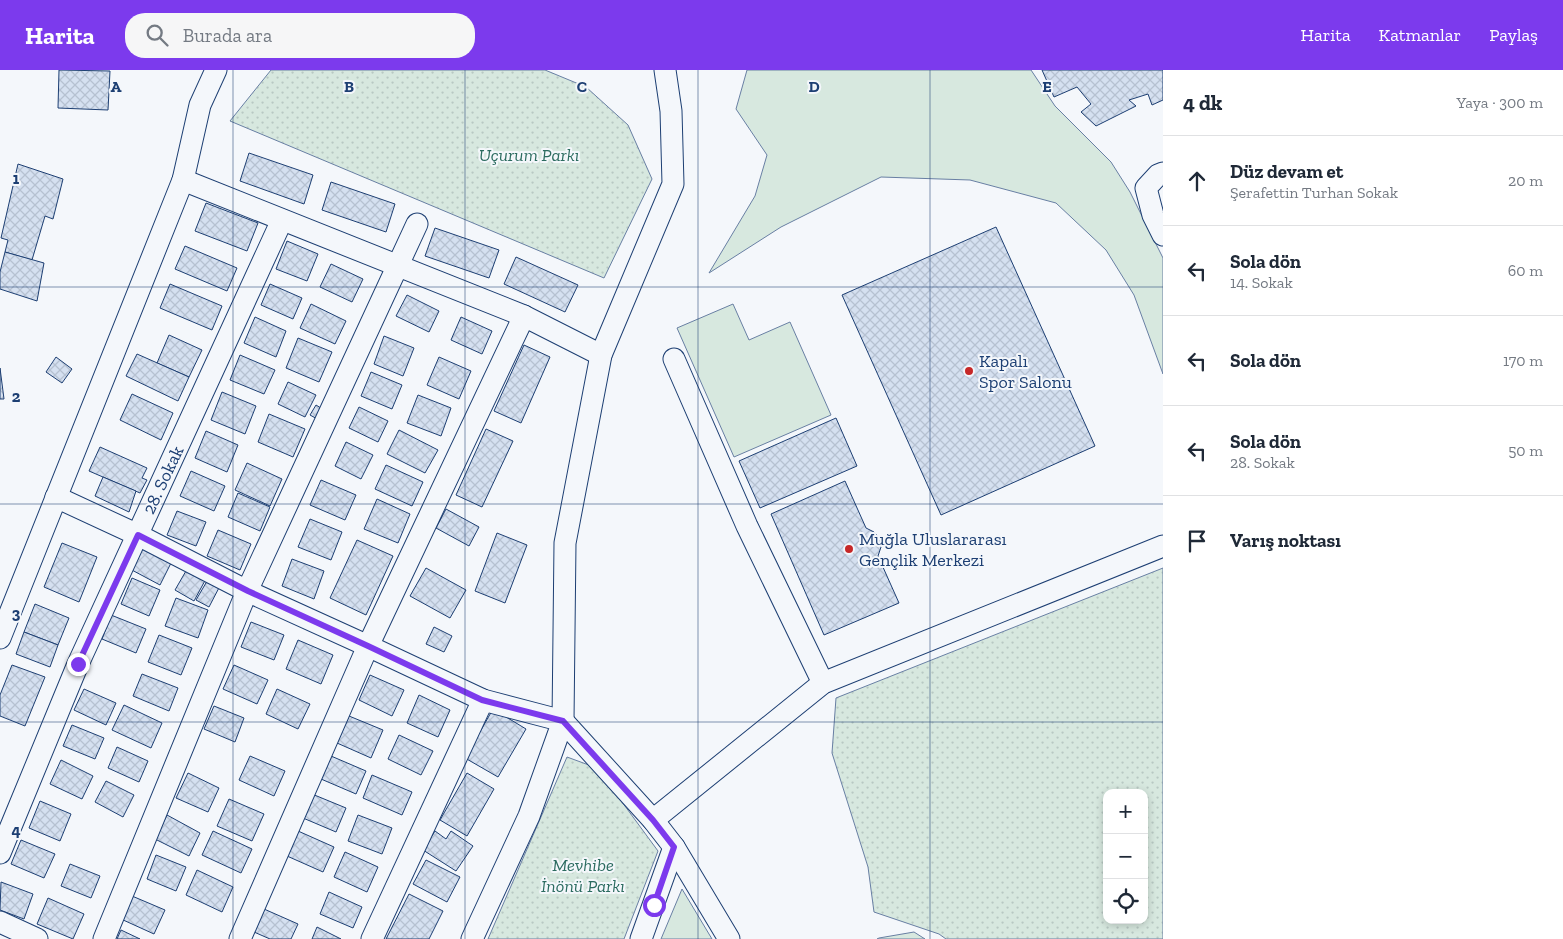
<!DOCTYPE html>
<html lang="tr">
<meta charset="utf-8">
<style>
body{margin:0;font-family:"Zilla Slab",serif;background:#f6f6f7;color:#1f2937}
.controls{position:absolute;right:15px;bottom:15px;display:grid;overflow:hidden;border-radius:10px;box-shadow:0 2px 8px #0003}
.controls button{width:45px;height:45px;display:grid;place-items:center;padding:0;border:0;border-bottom:1px solid #e0e1e3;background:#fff;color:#1f2937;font:25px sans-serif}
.stop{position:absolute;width:15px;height:15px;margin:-11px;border:4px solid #7c3aed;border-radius:50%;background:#fff}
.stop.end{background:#7c3aed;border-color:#fff;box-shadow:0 1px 5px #0008}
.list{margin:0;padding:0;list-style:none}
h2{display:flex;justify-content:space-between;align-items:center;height:65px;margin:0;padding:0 20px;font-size:21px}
h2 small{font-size:16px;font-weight:400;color:#747a83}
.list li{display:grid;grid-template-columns:32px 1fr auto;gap:15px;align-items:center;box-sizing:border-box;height:90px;padding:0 20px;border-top:1px solid #e0e1e3}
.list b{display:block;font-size:19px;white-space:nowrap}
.list p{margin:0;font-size:16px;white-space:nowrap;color:#747a83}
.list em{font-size:16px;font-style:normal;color:#747a83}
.icon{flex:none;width:28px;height:28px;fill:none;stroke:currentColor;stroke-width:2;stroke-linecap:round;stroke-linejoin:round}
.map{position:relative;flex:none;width:1163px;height:869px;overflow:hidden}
header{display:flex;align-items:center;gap:30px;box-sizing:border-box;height:70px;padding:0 25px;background:#7c3aed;color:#fff}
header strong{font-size:24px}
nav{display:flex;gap:28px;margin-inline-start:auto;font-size:18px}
.search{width:350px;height:45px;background:#f6f6f7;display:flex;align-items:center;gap:12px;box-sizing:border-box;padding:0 18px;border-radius:20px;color:#747a83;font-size:19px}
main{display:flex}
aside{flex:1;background:#fff}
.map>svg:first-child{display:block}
.grass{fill:#d7e8df;stroke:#687fa3}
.park{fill:url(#park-dots);stroke:#687fa3;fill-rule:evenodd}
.building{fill:url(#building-cross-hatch);stroke:#1d3f73}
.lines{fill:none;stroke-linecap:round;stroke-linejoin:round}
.minor-casing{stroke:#1d3f73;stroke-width:23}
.minor{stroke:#f4f7fb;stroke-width:21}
.route{stroke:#7c3aed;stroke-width:6}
.grid{fill:none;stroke:#1d3f73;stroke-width:1;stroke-opacity:0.55}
.poi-dot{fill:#c62828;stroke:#f4f7fb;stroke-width:2}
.labels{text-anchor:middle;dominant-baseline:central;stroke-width:4;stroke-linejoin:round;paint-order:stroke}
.park-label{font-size:18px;font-style:italic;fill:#2c6c60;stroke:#f4f7fb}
.poi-label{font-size:18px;fill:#1d3f73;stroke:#f4f7fb;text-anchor:start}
.street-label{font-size:18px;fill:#1d3f73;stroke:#f4f7fb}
.grid-label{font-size:16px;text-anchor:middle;font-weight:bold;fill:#1d3f73;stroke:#f4f7fb;stroke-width:4;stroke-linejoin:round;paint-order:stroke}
</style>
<header>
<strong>Harita</strong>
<div class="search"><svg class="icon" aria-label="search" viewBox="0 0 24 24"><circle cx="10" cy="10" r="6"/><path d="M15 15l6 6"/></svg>Burada ara</div>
<nav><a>Harita</a><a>Katmanlar</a><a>Paylaş</a></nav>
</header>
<main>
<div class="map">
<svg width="1163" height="869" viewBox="0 0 1163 869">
<defs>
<pattern id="park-dots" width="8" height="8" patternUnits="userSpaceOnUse" patternTransform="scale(1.25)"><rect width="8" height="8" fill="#d7e8df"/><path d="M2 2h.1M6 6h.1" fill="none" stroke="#b8c8c3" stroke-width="1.8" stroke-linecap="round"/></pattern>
<pattern id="building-cross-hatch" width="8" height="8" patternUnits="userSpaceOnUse" patternTransform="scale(1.25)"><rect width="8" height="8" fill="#d5e0f0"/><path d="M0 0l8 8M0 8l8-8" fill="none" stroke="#b6c1d1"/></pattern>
</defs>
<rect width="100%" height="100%" fill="#f4f7fb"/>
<!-- grass -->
<g class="grass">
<path d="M747 0H1031L1055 36 1111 92 1130 122 1163 188V304L1134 225 1106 180 1056 133 970 110 881 107 781 157 709 203 755 126 767 85 736 39Z"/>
<path d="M733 234 749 270 790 252 831 345 734 387 677 258Z"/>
<path d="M682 819 712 869H661Z"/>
<path d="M914 862 925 869H877L879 868Z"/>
</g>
<!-- park -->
<g class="park">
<path d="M271 0H545L586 17 628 55 652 109 604 208 230 51Z"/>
<path d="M1163 498V869H946L939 864 874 842 868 797 832 683 836 628ZM1107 723H1144V850H1107Z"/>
<path d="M567 687 597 698 658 781 624 869H488Z"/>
</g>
<!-- building -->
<g class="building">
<path d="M59 0 110 1 108 40 58 38Z"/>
<path d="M1042 0H1163V30L1152 35 1148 24 1129 30 1136 36 1096 56 1081 42 1091 34 1077 17 1054 27Z"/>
<path d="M249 83 313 105 304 134 240 111Z"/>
<path d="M18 94 63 109 53 149 45 146 32 190 5 182 8 170 1 168Z"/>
<path d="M331 112 395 134 386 162 322 140Z"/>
<path d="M206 133 258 153 247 181 195 161Z"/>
<path d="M996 157 1095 376 941 445 842 225Z"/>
<path d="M435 158 499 180 489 208 425 186Z"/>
<path d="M287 171 318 184 307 211 276 199Z"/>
<path d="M185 176 237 198 227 221 175 199Z"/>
<path d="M5 182 44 193 37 231 0 219V202Z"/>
<path d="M516 187 578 215 565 242 504 214Z"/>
<path d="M331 194 363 209 352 232 320 217Z"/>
<path d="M170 214 222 236 212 260 160 238Z"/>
<path d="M270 214 302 228 293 249 261 235Z"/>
<path d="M407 225 439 241 429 262 396 246Z"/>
<path d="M311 234 346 251 335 274 300 258Z"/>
<path d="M255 247 286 261 276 287 244 273Z"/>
<path d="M461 247 492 261 482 284 451 270Z"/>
<path d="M169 265 202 280 189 307 157 293Z"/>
<path d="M384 266 414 278 403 306 374 294Z"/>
<path d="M298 268 332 282 319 312 286 298Z"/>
<path d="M524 275 550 287 521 353 494 341Z"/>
<path d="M137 284 189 307 178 331 126 306Z"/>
<path d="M240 285 275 300 264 324 230 310Z"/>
<path d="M56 287 72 299 62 313 46 302Z"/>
<path d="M439 287 471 301 459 329 427 315Z"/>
<path d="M0 298 4 329H0Z"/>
<path d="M371 302 402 315 392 339 361 326Z"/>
<path d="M288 312 316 325 305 347 278 334Z"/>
<path d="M222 322 256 336 245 364 211 350Z"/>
<path d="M132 324 173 343 161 370 120 350Z"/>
<path d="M418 325 451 338 441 366 407 353Z"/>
<path d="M316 335 324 340 319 350 310 345Z"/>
<path d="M359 337 388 351 378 372 349 358Z"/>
<path d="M269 344 305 359 293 387 258 372Z"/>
<path d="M836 348 857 396 760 438 739 391Z"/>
<path d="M486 359 513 371 482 437 456 425Z"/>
<path d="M399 360 438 380 425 403 387 384Z"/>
<path d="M206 361 238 375 227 402 195 388Z"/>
<path d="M346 372 373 385 361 409 335 396Z"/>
<path d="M100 377 147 398 142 408 147 410 140 423 89 401Z"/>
<path d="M247 393 282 409 270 436 235 420Z"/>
<path d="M386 395 423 412 412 436 375 419Z"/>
<path d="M191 401 225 416 214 441 180 426Z"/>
<path d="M103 407 136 421 129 442 95 426Z"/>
<path d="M321 410 356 425 345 450 310 435Z"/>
<path d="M845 411 866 458 874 462 880 469 881 477 878 486 899 533 824 565 771 444Z"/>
<path d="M238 423 270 437 260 461 228 447Z"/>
<path d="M377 429 410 444 398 473 364 459Z"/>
<path d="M446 439 479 457 469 476 436 458Z"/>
<path d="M177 441 206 452 196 476 167 465Z"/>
<path d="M310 449 342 462 331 490 298 477Z"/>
<path d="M218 460 251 474 240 500 207 486Z"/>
<path d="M497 463 527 475 505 533 475 521Z"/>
<path d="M357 470 393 486 366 545 330 528Z"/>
<path d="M145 472 174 487 160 515 130 499Z"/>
<path d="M62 473 97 487 79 532 44 517Z"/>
<path d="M292 489 324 501 314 529 282 516Z"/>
<path d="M190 494 208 505 194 531 175 520Z"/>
<path d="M426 498 466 520 450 548 410 526Z"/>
<path d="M210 506 222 512 209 537 196 530Z"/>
<path d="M132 508 160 520 149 546 121 534Z"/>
<path d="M176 528 208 540 198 568 165 556Z"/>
<path d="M35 534 69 548 58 575 24 562Z"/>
<path d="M111 545 146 559 136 583 102 569Z"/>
<path d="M251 552 284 565 274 590 241 577Z"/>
<path d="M434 557 452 566 444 582 426 574Z"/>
<path d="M24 562 58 575 50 597 16 584Z"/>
<path d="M159 565 192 578 181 605 148 592Z"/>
<path d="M298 570 333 585 321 614 286 599Z"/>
<path d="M12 595 45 607 25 656 0 646V625Z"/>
<path d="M234 595 268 610 257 634 223 619Z"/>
<path d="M142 604 178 618 169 641 133 626Z"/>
<path d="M370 605 404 620 392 646 359 630Z"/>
<path d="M84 619 116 633 106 655 74 640Z"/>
<path d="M277 619 310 634 298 659 266 644Z"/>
<path d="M419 625 450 640 438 667 407 653Z"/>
<path d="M124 635 162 653 151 678 112 660Z"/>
<path d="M214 636 244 648 235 672 204 659Z"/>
<path d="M493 639 526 659 498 707 465 688Z"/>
<path d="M349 646 383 660 371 688 337 673Z"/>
<path d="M72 655 104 668 95 689 63 676Z"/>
<path d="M399 665 433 681 421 705 388 689Z"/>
<path d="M117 677 148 691 139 712 108 698Z"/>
<path d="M250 686 285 701 274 726 239 710Z"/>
<path d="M331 686 366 701 356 724 321 709Z"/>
<path d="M61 690 93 706 82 729 50 714Z"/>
<path d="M188 703 219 718 208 742 176 728Z"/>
<path d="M467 703 494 719 467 766 440 750Z"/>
<path d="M372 705 412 722 402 745 363 728Z"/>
<path d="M106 711 134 725 123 747 95 732Z"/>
<path d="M312 724 346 738 336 762 303 748Z"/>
<path d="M229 729 264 744 252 771 217 756Z"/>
<path d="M40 731 71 744 60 771 29 758Z"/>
<path d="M167 745 200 763 189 786 155 769Z"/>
<path d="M358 745 392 758 382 784 348 771Z"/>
<path d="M213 761 252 779 241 803 202 785Z"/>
<path d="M298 761 334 777 323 802 287 786Z"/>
<path d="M435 761 446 769 451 761 473 776 456 801 423 780Z"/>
<path d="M21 770 55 784 44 808 11 794Z"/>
<path d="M345 782 378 797 367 822 334 807Z"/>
<path d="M156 785 186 797 176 821 147 809Z"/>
<path d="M426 790 460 807 447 832 413 814Z"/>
<path d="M70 794 100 806 91 828 61 816Z"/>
<path d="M197 800 233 817 222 842 186 825Z"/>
<path d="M1 812 33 824 24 849 0 840Z"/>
<path d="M329 822 362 837 353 858 320 844Z"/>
<path d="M409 824 443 841 429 869H386Z"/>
<path d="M132 826 165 840 154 864 121 849Z"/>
<path d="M48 828 84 844 73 869 37 854Z"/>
<path d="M264 839 298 854 291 869H270L254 862Z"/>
<path d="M317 857 341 869H312Z"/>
<path d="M121 860 140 869H117Z"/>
</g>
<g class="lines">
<!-- minor casing -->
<g class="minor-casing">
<g id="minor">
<path d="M1163 103 1158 105 1146 118 1153 145 1163 165"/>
<path d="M183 110 524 246 601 285"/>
<path d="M674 289 747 456 823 613"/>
<path d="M56 427 138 465 247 521 368 576 483 630 563 651"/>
<path d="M0 568 183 110 200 35 216 0"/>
<path d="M563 651 653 750 674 777 729 869"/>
<path d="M653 750 823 613 1163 476"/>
<path d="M0 783 78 594 282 150"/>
<path d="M0 852 37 869"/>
<path d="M104 869 247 521 417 154"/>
<path d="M240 869 368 576 524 246"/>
<path d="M372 869 483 630"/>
<path d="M472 869 529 746 563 651 565 473 601 285 673 114 671 41 665 0"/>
<path d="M641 869 674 777"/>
</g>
</g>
<!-- minor -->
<use href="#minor" class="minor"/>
</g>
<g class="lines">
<!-- route -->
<path class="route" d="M78 594 138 465 248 521 368 576 482 630 563 651 653 750 674 777 654 835"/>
</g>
<!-- grid -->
<path class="grid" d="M233 0V869M465 0V869M698 0V869M930 0V869M0 217H1163M0 434H1163M0 652H1163"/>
<!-- markers -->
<g class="poi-dot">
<circle cx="969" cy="301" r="5"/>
<circle cx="849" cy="479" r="5"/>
</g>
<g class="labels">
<!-- park labels -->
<g class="park-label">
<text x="529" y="85">Uçurum Parkı</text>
<text x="583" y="795">Mevhibe<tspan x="583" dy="21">İnönü Parkı</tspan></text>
</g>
<!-- poi labels -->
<g class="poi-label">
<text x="979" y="291">Kapalı<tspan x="979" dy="21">Spor Salonu</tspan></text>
<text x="859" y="469">Muğla Uluslararası<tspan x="859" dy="21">Gençlik Merkezi</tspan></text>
</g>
<!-- street labels -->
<g class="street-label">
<text transform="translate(163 410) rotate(-65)">28. Sokak</text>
</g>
</g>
<g class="grid-label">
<text x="116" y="22">A</text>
<text x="349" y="22">B</text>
<text x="582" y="22">C</text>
<text x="814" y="22">D</text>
<text x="1047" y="22">E</text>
<text x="16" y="114">1</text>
<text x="16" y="332">2</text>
<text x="16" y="549">3</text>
<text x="16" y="766">4</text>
</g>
</svg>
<div class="controls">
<button>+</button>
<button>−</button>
<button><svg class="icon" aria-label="locate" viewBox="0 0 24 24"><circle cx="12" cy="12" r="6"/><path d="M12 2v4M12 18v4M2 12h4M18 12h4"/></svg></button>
</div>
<div class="stop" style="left:654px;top:835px"></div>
<div class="stop end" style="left:78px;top:594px"></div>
</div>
<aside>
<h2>4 dk<small>Yaya · 300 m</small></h2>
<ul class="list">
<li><svg class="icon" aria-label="ahead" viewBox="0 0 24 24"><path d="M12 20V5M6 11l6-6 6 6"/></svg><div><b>Düz devam et</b><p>Şerafettin Turhan Sokak</p></div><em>20 m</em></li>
<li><svg class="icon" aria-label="left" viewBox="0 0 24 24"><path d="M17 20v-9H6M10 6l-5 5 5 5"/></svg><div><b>Sola dön</b><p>14. Sokak</p></div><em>60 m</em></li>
<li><svg class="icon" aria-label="left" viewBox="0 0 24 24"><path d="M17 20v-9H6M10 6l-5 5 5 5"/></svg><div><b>Sola dön</b></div><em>170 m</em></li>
<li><svg class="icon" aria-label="left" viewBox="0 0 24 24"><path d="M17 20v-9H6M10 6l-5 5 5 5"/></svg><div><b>Sola dön</b><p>28. Sokak</p></div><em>50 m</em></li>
<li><svg class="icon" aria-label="arrive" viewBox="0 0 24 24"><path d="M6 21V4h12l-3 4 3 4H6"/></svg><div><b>Varış noktası</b></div></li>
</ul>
</aside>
</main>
